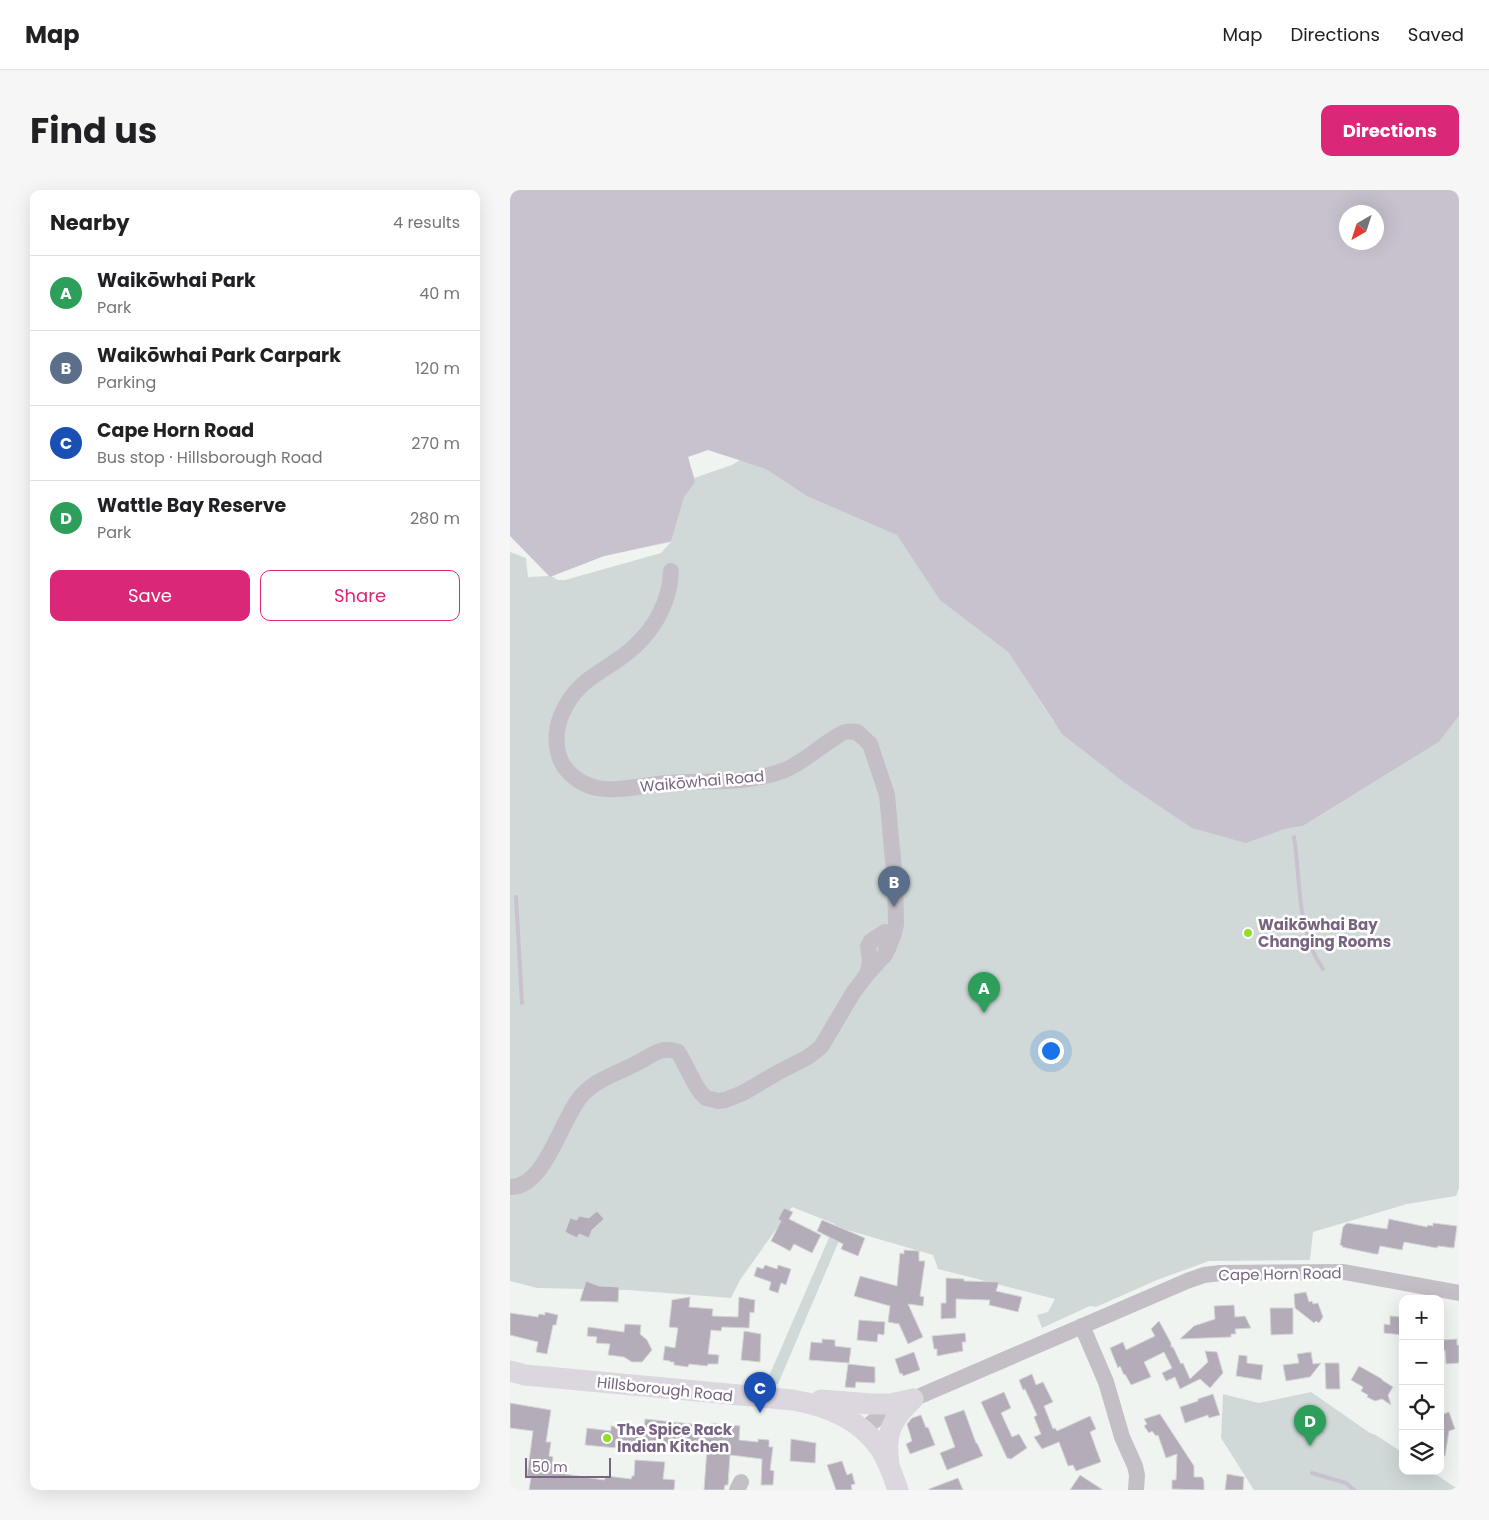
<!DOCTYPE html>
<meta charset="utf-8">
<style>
body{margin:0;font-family:Poppins,sans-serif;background:#f6f6f6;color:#202124}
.controls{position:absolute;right:15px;bottom:15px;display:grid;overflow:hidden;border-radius:10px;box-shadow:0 5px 20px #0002}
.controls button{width:45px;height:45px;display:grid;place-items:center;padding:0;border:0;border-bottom:1px solid #e0e0e0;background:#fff;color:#202124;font:25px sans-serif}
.compass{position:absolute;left:829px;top:15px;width:45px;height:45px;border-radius:50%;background:#fff;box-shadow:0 5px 20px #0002;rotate:219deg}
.scale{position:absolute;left:15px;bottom:12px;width:86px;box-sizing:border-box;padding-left:5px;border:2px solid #776481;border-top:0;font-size:14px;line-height:18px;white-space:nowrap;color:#776481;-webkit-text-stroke:4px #fff;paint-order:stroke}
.you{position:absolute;left:540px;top:860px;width:18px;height:18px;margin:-12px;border:4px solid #fff;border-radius:50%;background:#1a73e8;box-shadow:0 0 0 8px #1a73e833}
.badge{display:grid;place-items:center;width:32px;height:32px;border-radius:50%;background:#db2777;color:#fff;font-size:16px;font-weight:700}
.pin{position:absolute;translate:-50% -41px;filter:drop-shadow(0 1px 2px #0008)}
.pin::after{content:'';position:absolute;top:26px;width:18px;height:15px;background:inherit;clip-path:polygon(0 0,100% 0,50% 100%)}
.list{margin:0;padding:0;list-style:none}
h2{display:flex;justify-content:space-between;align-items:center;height:65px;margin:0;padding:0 20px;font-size:21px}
h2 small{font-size:16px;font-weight:400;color:#757577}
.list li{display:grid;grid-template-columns:32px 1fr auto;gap:15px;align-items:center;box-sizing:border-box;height:75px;padding:0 20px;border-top:1px solid #e0e0e0}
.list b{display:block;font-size:19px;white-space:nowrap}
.list p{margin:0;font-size:16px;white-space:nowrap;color:#757577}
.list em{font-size:16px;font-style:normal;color:#757577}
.actions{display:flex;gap:10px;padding:15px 20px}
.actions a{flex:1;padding:11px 0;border:1px solid #db2777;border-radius:10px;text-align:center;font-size:18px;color:#db2777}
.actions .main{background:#db2777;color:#fff}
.icon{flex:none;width:28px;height:28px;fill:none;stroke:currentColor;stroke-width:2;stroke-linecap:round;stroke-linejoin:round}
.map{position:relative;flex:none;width:949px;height:1300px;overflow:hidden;border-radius:10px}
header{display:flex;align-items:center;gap:30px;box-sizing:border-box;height:70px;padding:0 25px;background:#fff;border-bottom:1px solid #e0e0e0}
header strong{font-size:24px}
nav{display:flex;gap:28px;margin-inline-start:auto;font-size:18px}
.intro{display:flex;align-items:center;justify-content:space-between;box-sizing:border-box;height:120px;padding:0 30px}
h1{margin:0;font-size:35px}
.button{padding:12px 22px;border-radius:10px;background:#db2777;color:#fff;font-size:18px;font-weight:700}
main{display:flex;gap:30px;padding:0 30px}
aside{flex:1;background:#fff;border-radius:10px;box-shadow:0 5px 20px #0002}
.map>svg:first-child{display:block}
.green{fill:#d0d9d8;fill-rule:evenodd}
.water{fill:#c8c2cf;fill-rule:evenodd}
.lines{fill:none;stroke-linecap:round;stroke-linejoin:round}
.stream{stroke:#c8c2cf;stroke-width:4}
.building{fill:#b4adb9;stroke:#d3d6d4}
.minor{stroke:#c4bfc6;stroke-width:16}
.major{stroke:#dcd6de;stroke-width:21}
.poi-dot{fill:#8fe124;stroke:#fff;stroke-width:2}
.labels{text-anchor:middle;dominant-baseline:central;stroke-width:5;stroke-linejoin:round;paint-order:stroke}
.street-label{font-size:15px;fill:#776481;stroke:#fff}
.poi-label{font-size:15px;font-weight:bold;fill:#776481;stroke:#fff;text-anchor:start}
</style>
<header>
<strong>Map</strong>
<nav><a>Map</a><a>Directions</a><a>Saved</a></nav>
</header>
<div class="intro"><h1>Find us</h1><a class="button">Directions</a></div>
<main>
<aside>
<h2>Nearby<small>4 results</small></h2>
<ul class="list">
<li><span class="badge" style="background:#2e9e5b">A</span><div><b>Waikōwhai Park</b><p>Park</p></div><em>40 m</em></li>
<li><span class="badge" style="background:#5c6f8a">B</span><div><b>Waikōwhai Park Carpark</b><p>Parking</p></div><em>120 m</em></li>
<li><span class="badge" style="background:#1a4fb4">C</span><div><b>Cape Horn Road</b><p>Bus stop · Hillsborough Road</p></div><em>270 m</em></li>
<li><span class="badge" style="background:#2e9e5b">D</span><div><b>Wattle Bay Reserve</b><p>Park</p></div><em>280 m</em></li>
</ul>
<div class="actions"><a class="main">Save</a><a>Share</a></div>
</aside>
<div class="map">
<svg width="949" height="1300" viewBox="0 0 949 1300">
<rect width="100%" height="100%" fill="#f0f4f1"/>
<!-- green -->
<g class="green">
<path d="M267 259 430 360 461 433 498 462 543 531 758 645 775 639 793 636 929 552 949 526V998L946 1006 897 1014 803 1042 800 1070 699 1071 647 1090 586 1117 580 1116 532 1138 527 1125 538 1122 545 1109 428 1079 423 1065 334 1039 268 1194 256 1193 325 1034 282 1017 230 1090 221 1108 118 1100 27 1098 0 1091V362L16 368 18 387 39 386 178 267 184 288 222 275 230 270 233 271ZM161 352 151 363 55 390H48L41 386 94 366Z"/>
<path d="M801 1202 860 1243 866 1245 893 1263V1281H921L949 1300H744L711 1248 713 1204 749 1213Z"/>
</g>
<!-- water -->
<path class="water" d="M0 0H949V526L929 552 793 636 775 639 736 653 682 638 615 593 552 544 498 462 430 410 387 345 297 306 256 279 198 260 178 267 185 292 174 307 161 351 94 366 40 387 0 346ZM836 22H866V52H836Z"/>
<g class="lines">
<!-- stream -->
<g class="stream">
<path d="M784 647C791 690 786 742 813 779"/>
<path d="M6 707 12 813"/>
<path d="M802 1283 836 1293 844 1300"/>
</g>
</g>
<!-- building -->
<g class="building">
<path d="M274 1018 283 1022 279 1029 311 1045 302 1063 284 1054 280 1061 261 1051 271 1031 268 1029Z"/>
<path d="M87 1021 94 1029 82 1040 79 1048 69 1044 67 1048 55 1042 60 1028 67 1030 69 1026 79 1028Z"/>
<path d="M879 1029 917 1037 918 1035 923 1036V1033L947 1036 944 1058 928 1056 927 1058 894 1052 892 1060 870 1056 868 1064H865L832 1057 833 1056 830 1055 833 1037 837 1033 877 1039Z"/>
<path d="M312 1030 355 1048 348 1066 331 1059 333 1054 307 1041Z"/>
<path d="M394 1060 409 1061V1071H415L410 1106 414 1107 413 1116 398 1114 413 1147 398 1154 389 1134 378 1132 380 1116 344 1106 350 1086 387 1096 390 1063 394 1064Z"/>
<path d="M255 1075 267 1079 268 1075 281 1079 276 1095 271 1093 268 1103 259 1100 261 1092 244 1086 247 1077 253 1079Z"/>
<path d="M436 1088 454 1089V1091L489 1092 486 1101 512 1107 508 1122 479 1115 480 1110 446 1109V1128L431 1129V1113H436Z"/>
<path d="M76 1091 89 1096 109 1097 108 1112 70 1111Z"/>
<path d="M796 1102 799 1112 802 1111 803 1114 808 1113 813 1127 809 1133 806 1131 804 1133 785 1118 784 1104Z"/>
<path d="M180 1107 179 1117 203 1119 202 1126 228 1127 229 1107 245 1110 244 1123 240 1122 239 1138 212 1137 211 1141 201 1140 198 1164 209 1165 208 1174H198L197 1176 179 1174 178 1177 164 1175V1172H160V1171L153 1170 155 1156 165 1158 168 1138 159 1137 162 1110Z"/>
<path d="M724 1115 725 1127 735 1126 741 1138 725 1139 726 1144H721V1147L670 1149 684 1136 705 1129 704 1116Z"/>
<path d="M760 1118H783V1144L761 1145Z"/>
<path d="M35 1122 48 1125 46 1135H43L37 1164 26 1162 28 1152 0 1145V1123L28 1127 29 1124 35 1125Z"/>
<path d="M880 1126 893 1127V1145L874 1143V1134L880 1135Z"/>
<path d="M349 1130 375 1132 374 1145 368 1144 367 1152 347 1150Z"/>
<path d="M649 1131 661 1153V1157H663L671 1174 673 1173 680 1189 698 1172 695 1161 707 1162 713 1183 700 1198 690 1189 670 1199 665 1187 656 1191 652 1183 662 1178 654 1162 634 1172 641 1187 621 1195 615 1184 614 1185 610 1176 608 1178 600 1158 613 1152 616 1160 645 1146 641 1139Z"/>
<path d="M115 1134 131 1135 130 1144 137 1150 142 1160 132 1172H122L114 1167 98 1165 100 1154 86 1153 87 1147 77 1146 78 1137 114 1142Z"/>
<path d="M234 1141 251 1144 250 1172 231 1170Z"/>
<path d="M455 1143 456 1152H452L453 1161 427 1166V1159H424L422 1146Z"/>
<path d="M312 1149 325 1150V1156L341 1158 339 1173 299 1170 301 1152 312 1153Z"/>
<path d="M947 1149V1155H949V1173L936 1174 935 1160 930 1161V1150Z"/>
<path d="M404 1162 410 1180 393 1186 392 1183 390 1184 385 1169Z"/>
<path d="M801 1162 803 1174 811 1173 800 1187 776 1191 773 1175 789 1173 787 1164Z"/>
<path d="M729 1165 737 1166V1173L753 1175 751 1190 726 1186Z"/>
<path d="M815 1173H829L830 1199H816Z"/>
<path d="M338 1174 365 1177V1193L346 1192 345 1198 335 1197Z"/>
<path d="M849 1176 872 1189V1190L883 1197 878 1205 881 1215 872 1209 865 1211 857 1207 858 1205 851 1201 853 1197 841 1190Z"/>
<path d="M522 1184 526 1195 533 1192 543 1212 534 1216 543 1239 545 1238 547 1241 580 1226 586 1239 580 1242 591 1272 566 1281 563 1275 558 1276 549 1252 532 1259 524 1247 531 1244 524 1227 527 1225 515 1199 513 1200 509 1190Z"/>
<path d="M494 1202 501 1218 491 1223 502 1247 509 1244 517 1258 501 1269 497 1268 471 1212Z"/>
<path d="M703 1204 710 1225 699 1228 698 1225 675 1233 670 1217 688 1211V1209Z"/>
<path d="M0 1213 41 1220 36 1252H41L39 1266 43 1267 42 1276 56 1277 55 1284 94 1290 97 1286 121 1289 122 1286H124L125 1270 155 1272 153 1289 165 1290 164 1300H19L21 1287 17 1286 23 1241 0 1238Z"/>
<path d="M454 1220 466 1253H467L473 1266 437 1280 430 1263 445 1257 434 1227Z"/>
<path d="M939 1222 945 1239 939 1241 935 1266H930V1225Z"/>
<path d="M650 1224 684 1276V1287H692L694 1291V1300L662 1299V1290H666L667 1264 656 1268 648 1245 646 1246 642 1241 639 1243 634 1236 637 1234 634 1229Z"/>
<path d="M411 1225 416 1238 418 1237 425 1255 400 1264 396 1254 402 1251 397 1234 402 1228Z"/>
<path d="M135 1229 201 1236V1233L230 1236 229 1250 248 1252V1249L259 1250V1257H263L260 1280 264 1281 263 1295H251L252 1269 220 1265 218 1295H215L214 1300H194L197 1258 118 1251 117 1262 107 1261V1258L75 1255 77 1238 101 1241V1236L134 1242Z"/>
<path d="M281 1249 306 1253 305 1273 280 1271Z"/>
<path d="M332 1271 337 1285 342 1283 345 1294 341 1295 342 1300H326L317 1275Z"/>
<path d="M717 1284 734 1287 733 1300H715Z"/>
<path d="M570 1285 593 1300H560Z"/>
<path d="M448 1288 453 1300H419V1299Z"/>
</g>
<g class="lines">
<!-- minor -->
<g class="minor">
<path d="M161 381C160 410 146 437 124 457 96 483 67 486 51 526 46 539 45 549 48 562 52 581 69 594 87 598 107 602 135 595 155 593 196 590 237 595 275 580 294 572 309 557 326 547 329 545 333 542 336 542 339 541 344 542 347 542L360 554 377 605 385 691 386 734 384 743 378 759"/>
<path d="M358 783 360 769 358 756 361 751 375 742"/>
<path d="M0 997C36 998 51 927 73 904 88 888 111 882 129 872 142 865 153 855 168 862L171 867 185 894 191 903 196 908 208 911 215 910 233 903 267 883 298 867 311 857 343 803 358 783 375 765 377 756 372 750 368 748"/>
<path d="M572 1136 596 1192 612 1247 625 1276 627 1285 626 1300"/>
<path d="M353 1240 369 1227 403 1209 677 1091 694 1085 711 1083 834 1082 949 1103"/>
<path d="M227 1300 231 1292"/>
</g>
<!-- major -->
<g class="major">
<path d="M0 1181 15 1185 283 1210C317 1216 349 1229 369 1257 378 1270 383 1286 388 1300"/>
<path d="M311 1210 361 1214H381L403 1209"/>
<path d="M379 1273C374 1244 382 1229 403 1209"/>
</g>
</g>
<!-- markers -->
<g class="poi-dot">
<circle cx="738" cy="743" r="5"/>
<circle cx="97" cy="1248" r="5"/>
</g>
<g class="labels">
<!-- street labels -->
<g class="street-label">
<text transform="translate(192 591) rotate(-5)">Waikōwhai Road</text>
<text transform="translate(770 1084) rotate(-1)">Cape Horn Road</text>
<text transform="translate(155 1199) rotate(6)">Hillsborough Road</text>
</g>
<!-- poi labels -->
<g class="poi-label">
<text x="748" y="734">Waikōwhai Bay<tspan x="748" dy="17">Changing Rooms</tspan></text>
<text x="107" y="1239">The Spice Rack<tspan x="107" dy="17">Indian Kitchen</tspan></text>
</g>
</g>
</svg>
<div class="controls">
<button>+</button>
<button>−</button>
<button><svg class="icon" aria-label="locate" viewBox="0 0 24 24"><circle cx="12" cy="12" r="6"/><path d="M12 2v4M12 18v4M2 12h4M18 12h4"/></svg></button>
<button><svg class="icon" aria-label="layers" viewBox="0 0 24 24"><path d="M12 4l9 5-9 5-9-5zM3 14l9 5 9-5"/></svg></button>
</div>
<svg class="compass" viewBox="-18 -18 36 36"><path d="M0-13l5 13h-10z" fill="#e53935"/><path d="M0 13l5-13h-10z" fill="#757577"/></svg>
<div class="scale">50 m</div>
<div class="you"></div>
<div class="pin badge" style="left:474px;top:823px;background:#2e9e5b">A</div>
<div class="pin badge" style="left:384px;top:717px;background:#5c6f8a">B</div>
<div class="pin badge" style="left:250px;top:1223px;background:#1a4fb4">C</div>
<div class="pin badge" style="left:800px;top:1256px;background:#2e9e5b">D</div>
</div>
</main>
